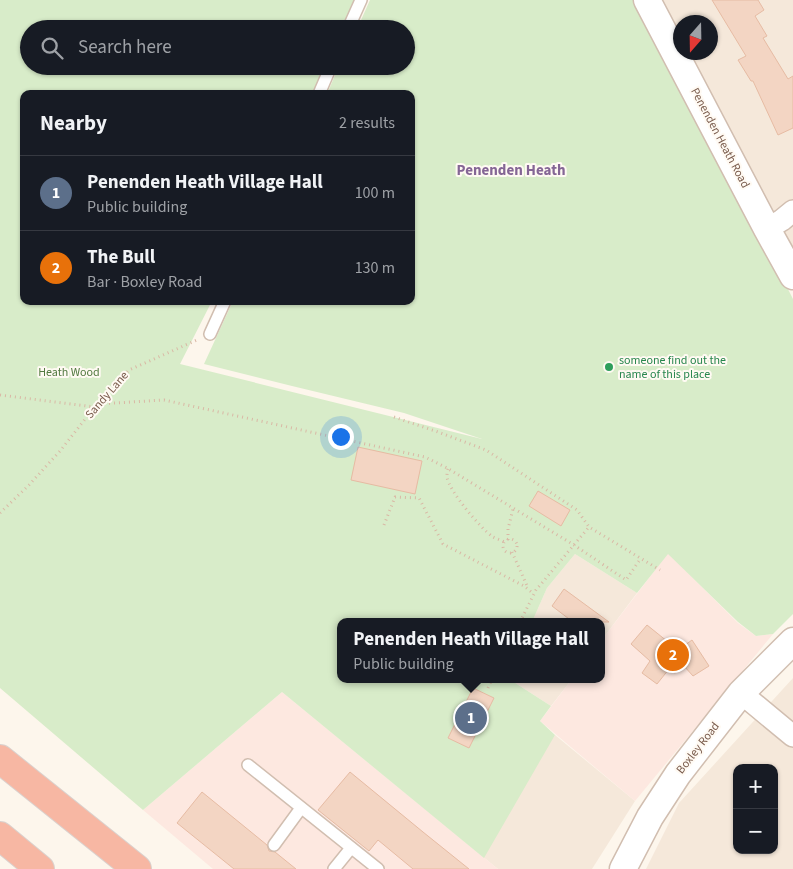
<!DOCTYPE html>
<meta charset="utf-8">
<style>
body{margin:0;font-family:"Source Sans 3",sans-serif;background:#242831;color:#f1f3f6}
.controls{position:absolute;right:15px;bottom:15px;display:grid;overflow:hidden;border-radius:10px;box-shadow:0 1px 4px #0004}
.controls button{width:45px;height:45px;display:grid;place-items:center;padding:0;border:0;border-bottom:1px solid #363941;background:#171b24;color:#f1f3f6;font:25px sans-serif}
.compass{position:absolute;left:673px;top:15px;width:45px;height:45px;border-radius:50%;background:#171b24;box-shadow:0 1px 4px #0004;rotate:200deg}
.you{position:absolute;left:340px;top:436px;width:18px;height:18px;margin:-12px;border:4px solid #fff;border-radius:50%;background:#1a73e8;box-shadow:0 0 0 8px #1a73e833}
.badge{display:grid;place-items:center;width:32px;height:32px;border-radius:50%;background:#db2777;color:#fff;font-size:16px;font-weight:700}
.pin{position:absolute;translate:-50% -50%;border:2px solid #fff;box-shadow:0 1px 5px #0006}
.popup{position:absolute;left:337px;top:618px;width:268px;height:65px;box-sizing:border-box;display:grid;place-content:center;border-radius:10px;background:#171b24;filter:drop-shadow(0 1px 4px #0005);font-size:16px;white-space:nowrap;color:#9ea1a6}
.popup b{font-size:19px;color:#f1f3f6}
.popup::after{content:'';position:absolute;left:50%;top:100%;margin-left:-10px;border:10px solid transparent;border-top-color:#171b24}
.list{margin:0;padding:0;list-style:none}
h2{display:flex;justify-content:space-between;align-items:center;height:65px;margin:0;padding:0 20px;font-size:21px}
h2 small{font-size:16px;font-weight:400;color:#9ea1a6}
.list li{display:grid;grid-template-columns:32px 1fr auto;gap:15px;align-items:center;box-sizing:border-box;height:75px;padding:0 20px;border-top:1px solid #363941}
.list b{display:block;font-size:19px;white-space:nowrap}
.list p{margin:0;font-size:16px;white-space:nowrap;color:#9ea1a6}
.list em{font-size:16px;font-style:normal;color:#9ea1a6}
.icon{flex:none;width:28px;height:28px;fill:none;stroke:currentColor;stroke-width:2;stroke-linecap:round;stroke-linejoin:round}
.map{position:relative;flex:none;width:793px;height:869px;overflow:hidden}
.search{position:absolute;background:#171b24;box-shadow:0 1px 4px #0004;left:20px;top:20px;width:395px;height:55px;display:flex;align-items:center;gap:12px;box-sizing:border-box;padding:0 18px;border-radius:28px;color:#9ea1a6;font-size:19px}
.panel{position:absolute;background:#171b24;box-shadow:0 1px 4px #0004;left:20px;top:90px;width:395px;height:215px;border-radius:10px}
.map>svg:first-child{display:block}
.residential{fill:#f5e8da;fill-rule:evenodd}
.commercial{fill:#fde8e0}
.green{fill:#d8ecc9}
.building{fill:#f3d5c3;stroke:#e6bba3}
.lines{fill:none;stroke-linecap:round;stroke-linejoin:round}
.service-casing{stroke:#d1beb0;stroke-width:14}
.minor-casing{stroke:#d1beb0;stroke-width:24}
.tertiary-casing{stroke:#d1beb0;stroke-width:29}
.motorway-casing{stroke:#dad1cd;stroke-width:30}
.path{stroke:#d9b8a5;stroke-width:3;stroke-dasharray:1 4;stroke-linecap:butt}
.service{stroke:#fff;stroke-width:11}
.minor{stroke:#fff;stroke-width:21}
.tertiary{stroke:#fff;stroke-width:26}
.motorway{stroke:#f7b7a3;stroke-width:28}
.leisure-dot{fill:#2e9e5b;stroke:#fffaf3;stroke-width:2}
.labels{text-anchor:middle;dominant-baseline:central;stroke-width:4;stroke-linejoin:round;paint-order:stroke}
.street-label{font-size:12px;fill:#7a5c4d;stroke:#fffaf3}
.leisure-label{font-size:12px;fill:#27864d;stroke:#fffaf3;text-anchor:start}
.park-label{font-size:12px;fill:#537a41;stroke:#fffaf3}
.quarter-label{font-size:15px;font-weight:bold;fill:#846695;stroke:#fffaf3}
</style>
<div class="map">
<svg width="793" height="869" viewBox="0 0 793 869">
<rect width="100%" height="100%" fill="#fdf6ec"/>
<!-- residential -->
<g class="residential">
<path d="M645 0H793V283ZM680 22H710V52H680Z"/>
<path d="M575 554 637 593 601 641V622H532L547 588Z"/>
<path d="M793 678V869H646L679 803ZM737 768H774V850H737Z"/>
<path d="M509 679H572L551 706Z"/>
<path d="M555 735 635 801 592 869H498L477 852Z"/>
</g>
<!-- commercial -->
<g class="commercial">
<path d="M668 553 738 623 756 636 773 634 635 801 540 721 572 679H601V641Z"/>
<path d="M282 692 498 869H213L143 810Z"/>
</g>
<!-- green -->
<path class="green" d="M0 0H365L350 29H29V66H331L317 94H24V301H212L180 364 482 439 404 413 292 386 204 364 233 301H411V94H327L339 66H406V29H357L370 0H641L793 299V614L773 634 756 636 738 622 668 554 637 593 575 554 547 588 532 622H341V679H509L551 706 540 721 555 735 484 858 282 692 143 810 0 688Z"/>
<!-- building -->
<g class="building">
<path d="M712 0H758L764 10 755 16 767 36 763 38 788 79 793 76V128L778 135 753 81H751L738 60 746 56Z"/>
<path d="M358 447 422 461 415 494 351 480Z"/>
<path d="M538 491 570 510 561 526 529 506Z"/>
<path d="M564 589 609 622H573L552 606Z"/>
<path d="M647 625 678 650 692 640 709 666 693 676 684 666 675 673 669 669 657 684 642 673 650 661 631 644Z"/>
<path d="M473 688 494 698 469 748 448 738Z"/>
<path d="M350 772 423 832 469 869H413L378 840 369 851 318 810Z"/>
<path d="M202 792 267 845 269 851 275 852 296 869H234L177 823Z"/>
</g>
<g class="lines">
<!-- service casing -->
<g class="service-casing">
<g id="service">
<path d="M348 29 361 0"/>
<path d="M319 94 331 66"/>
<path d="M210 334 225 301"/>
<path d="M248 765 378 869"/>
<path d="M274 845 301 808"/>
<path d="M334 869 351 848"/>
</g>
</g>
<!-- minor casing -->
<g class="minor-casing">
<g id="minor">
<path d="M767 229 782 220 793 211"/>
<path d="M741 693 793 736"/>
</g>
</g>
<!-- tertiary casing -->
<g class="tertiary-casing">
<g id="tertiary">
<path d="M647 0 767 229 793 276"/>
<path d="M623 869 650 817 678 774 741 693 793 641"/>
</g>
</g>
<!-- motorway casing -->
<g class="motorway-casing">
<g id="motorway">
<path d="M0 759 137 869"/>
<path d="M0 836 40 869"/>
</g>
</g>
<!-- path -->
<g class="path">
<path d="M0 395 95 407"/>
<path d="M99 404 164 400 425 457 447 468 574 545 626 580 641 558"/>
<path d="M394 417 438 432 486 450 577 510 589 527 660 570"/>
<path d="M448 469C447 471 447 474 447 477 449 491 481 529 493 537 497 539 501 540 504 542"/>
<path d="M0 513 29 485 60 451 86 418 129 370 197 340"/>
<path d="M384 525 395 497 419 498 443 544 524 586 534 594"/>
<circle cx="510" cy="546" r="7"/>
<path d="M508 540V529L513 509"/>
<path d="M512 552 528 588"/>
<path d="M520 622 536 590 589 527"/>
<path d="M488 688 492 679"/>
</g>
<!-- service -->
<use href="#service" class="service"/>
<!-- minor -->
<use href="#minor" class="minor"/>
<!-- tertiary -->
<use href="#tertiary" class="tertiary"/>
<!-- motorway -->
<use href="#motorway" class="motorway"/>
</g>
<!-- markers -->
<circle class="leisure-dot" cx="609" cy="367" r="5"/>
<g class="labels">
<!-- street labels -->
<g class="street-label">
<text transform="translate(720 138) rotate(62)">Penenden Heath Road</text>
<text transform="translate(107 395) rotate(-49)">Sandy Lane</text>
<text transform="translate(698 748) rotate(-52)">Boxley Road</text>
</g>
<!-- leisure labels -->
<g class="leisure-label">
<text x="619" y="360">someone find out the<tspan x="619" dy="14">name of this place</tspan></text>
</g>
<!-- park labels -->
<g class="park-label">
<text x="69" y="372">Heath Wood</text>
</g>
<!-- quarter labels -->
<g class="quarter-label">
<text x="511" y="170">Penenden Heath</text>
</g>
</g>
</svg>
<div class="controls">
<button>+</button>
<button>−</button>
</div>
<svg class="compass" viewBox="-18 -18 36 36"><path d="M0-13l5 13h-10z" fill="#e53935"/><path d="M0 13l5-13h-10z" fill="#9ea1a6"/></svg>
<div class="you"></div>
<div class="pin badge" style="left:471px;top:718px;background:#5c6f8a">1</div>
<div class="popup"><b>Penenden Heath Village Hall</b>Public building</div>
<div class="pin badge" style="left:673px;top:655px;background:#e8710a">2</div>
<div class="search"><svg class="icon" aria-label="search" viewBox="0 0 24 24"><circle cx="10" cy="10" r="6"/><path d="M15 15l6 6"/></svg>Search here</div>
<section class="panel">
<h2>Nearby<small>2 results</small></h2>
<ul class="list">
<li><span class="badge" style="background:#5c6f8a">1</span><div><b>Penenden Heath Village Hall</b><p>Public building</p></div><em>100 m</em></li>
<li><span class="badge" style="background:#e8710a">2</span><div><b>The Bull</b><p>Bar · Boxley Road</p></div><em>130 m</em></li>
</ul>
</section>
</div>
